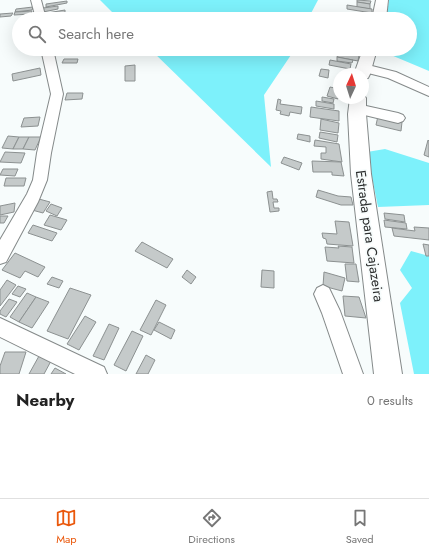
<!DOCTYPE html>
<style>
body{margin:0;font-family:Jost,sans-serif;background:#f2f2f2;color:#222}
.compass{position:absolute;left:333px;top:68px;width:36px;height:36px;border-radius:50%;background:#fff;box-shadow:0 4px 16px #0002;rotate:4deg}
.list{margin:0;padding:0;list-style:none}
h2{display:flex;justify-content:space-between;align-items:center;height:52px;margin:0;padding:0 16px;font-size:17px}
h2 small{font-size:13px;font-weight:400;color:#767676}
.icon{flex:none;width:22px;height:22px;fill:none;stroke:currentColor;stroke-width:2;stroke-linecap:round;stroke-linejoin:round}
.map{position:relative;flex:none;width:429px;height:374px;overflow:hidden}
.search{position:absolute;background:#fff;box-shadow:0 4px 16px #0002;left:12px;right:12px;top:12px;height:44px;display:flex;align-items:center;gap:10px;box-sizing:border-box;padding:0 14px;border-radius:22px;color:#767676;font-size:15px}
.sheet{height:124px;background:#fff}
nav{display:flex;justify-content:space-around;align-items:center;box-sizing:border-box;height:56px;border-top:1px solid #e0e0e0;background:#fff;font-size:11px;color:#767676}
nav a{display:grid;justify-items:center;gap:2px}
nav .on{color:#ea580c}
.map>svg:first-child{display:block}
.green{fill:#7df1fb}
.building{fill:#c5caca;stroke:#8c9191}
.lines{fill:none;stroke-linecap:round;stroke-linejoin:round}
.minor-casing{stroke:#858a8a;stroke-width:2}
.major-casing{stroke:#858a8a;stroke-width:2}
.minor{fill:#fff;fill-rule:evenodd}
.major{fill:#fff;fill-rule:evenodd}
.labels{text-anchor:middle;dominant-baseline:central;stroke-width:3.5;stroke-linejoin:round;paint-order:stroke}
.street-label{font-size:14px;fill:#2c2e2e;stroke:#f7fcfc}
</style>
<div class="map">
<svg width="429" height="374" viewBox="0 0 429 374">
<rect width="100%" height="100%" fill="#f7fcfc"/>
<!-- green -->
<g class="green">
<path d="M100 0H318L308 19H119Z"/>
<path d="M389 0H429V71L379 50 410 49V19H386Z"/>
<path d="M150 49H295L264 95 271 167Z"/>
<path d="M385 149 429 163V205L378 207 367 152Z"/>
<path d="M411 251 429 256V374H414L400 303 412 288 400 270Z"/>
</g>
<!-- building -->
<g class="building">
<path d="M357 0 371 1 370 4 357 2Z"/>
<path d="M67 1V3L46 7V4Z"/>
<path d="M357 2 370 4V9L357 7Z"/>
<path d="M347 5 372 9V13L347 9Z"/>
<path d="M58 6V9L43 12V8Z"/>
<path d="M33 7 32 10 15 12 16 9Z"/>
<path d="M65 10V13L47 16V13Z"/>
<path d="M32 11 31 14 14 15 15 12Z"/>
<path d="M13 13 11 16 0 17V14Z"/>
<path d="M339 49 360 50 359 55 339 51Z"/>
<path d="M339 51 359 55 358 61 337 57Z"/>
<path d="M337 57 353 60 352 63 337 61Z"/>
<path d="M64 59H78L77 63H62Z"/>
<path d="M330 60 351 64 350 69 329 65Z"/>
<path d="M135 65V81H125V66Z"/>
<path d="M40 68 41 75 13 81 12 74Z"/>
<path d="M321 69 329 70 328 78 319 76Z"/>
<path d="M330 87 339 89 338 99 327 96Z"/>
<path d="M67 93H83L82 99 65 100Z"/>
<path d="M322 97 334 99 333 103 322 101Z"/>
<path d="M278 99 281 100 280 104 302 107 301 114 290 112 289 116 280 114 281 111 276 110Z"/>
<path d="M316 101 334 104V109L316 106Z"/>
<path d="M311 107 339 111V121L310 117Z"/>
<path d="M378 116 402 122 401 131 376 125Z"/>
<path d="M40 117 38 126 21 127 24 118Z"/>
<path d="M321 119 339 123 338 133 320 130Z"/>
<path d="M320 132 338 135 337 142 319 138Z"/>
<path d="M298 134 310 136V142L297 139Z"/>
<path d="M8 136 19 137 13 149 2 148Z"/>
<path d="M19 137H29L23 149H13Z"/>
<path d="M29 137H41L35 150 23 149Z"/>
<path d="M315 140 339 144 342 162 321 159V153H326V147L314 146Z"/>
<path d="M428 140 429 141V157L424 155Z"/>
<path d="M5 152 25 153 21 163 0 162Z"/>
<path d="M284 157 302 163 299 170 281 163Z"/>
<path d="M312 161 341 162 344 176 332 175V172H313Z"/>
<path d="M3 169H18L15 176 0 175Z"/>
<path d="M6 178H26L24 186H4Z"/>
<path d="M318 190 338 196 351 197 353 205H341L316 197Z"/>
<path d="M272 191 273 199H277L278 202H273L274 208H279V211L270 212 267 192Z"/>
<path d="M39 199 50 202 43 213 32 210Z"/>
<path d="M15 203 14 212 0 215V206Z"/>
<path d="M51 204 62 208 57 216 46 211Z"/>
<path d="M384 213 404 215 405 222 385 219Z"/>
<path d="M50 215 67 220 61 230 44 225Z"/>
<path d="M0 216H8L4 223H0Z"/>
<path d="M384 220 406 223 407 229 385 227Z"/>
<path d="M335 221 349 222 353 246 327 244 326 239 323 238 322 233 337 234Z"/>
<path d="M33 225 57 233 52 241 28 233Z"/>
<path d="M414 227 429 228V240L394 236 392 228 415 231Z"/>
<path d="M142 242 173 259 167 268 135 251Z"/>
<path d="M423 244 429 245V256H426Z"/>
<path d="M338 246 352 247 354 263 327 261 325 247 339 248Z"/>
<path d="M15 253 45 267 38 277 25 271 20 278 2 270Z"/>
<path d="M345 264H356L359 282 347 281Z"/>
<path d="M187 270 196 277 191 284 182 277Z"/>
<path d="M262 270 274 271V288L261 287Z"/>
<path d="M324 272 345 278 342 291 323 286Z"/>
<path d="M52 277 63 281 59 288 47 284Z"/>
<path d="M7 280 16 285 0 306V290Z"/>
<path d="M18 286 26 289 20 297 12 294Z"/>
<path d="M70 288 91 295 68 339 47 331Z"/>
<path d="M27 293 36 297 19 322 10 317Z"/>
<path d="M343 296 359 297 366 318 345 316Z"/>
<path d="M36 297 49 302 32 328 19 322Z"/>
<path d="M9 299 17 302 6 317 0 314V311Z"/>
<path d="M156 300 166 305 151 335 140 330Z"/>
<path d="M85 316 96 322 79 350 67 344Z"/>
<path d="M159 322 175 330 171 339 154 330Z"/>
<path d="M109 324 119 328 104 360 93 356Z"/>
<path d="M132 331 143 336 126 371 114 365Z"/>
<path d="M5 352H26L19 374H0V366Z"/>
<path d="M146 355 155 360 148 374H136Z"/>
<path d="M39 356 51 361 44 374H29Z"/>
<path d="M55 368 66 374H51Z"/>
</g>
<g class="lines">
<!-- minor casing -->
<g class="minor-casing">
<g id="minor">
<path d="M31 0H41L46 19H36Z"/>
<path d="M41 49H53L63 94 51 153 47 180 38 202 6 262 0 264V240L27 194 33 180 37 153 51 94Z"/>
<path d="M364 64 396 72 429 87V96L388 78 360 71 358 68 360 65Z"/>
<path d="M357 104 398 113 403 115 405 118 403 121 398 123 352 112 351 109 352 106Z"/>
<path d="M323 285 329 288 340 311 363 374H343L322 313 314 294 317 288Z"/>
<path d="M0 318 104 367 107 374H75L0 337Z"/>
</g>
</g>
<!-- major casing -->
<g class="major-casing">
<g id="major">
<path d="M376 0H388L386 19H372Z"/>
<path d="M363 49H377L370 74 368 78 363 79V74H354Z"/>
<path d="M363 94 366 98V114L371 174 402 374H374L351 174 348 114 350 98H363Z"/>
</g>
</g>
<!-- minor -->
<use href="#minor" class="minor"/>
<!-- major -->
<use href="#major" class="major"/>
</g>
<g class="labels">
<!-- street labels -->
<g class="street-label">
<text transform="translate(370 236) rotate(82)">Estrada para Cajazeira</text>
</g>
</g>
</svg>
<svg class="compass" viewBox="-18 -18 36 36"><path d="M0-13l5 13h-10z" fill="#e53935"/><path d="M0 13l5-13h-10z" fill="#767676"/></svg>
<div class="search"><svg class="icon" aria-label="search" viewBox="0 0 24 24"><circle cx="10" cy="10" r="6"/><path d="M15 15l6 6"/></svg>Search here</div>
</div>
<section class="sheet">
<h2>Nearby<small>0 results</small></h2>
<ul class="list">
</ul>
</section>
<nav>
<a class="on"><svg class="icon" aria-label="map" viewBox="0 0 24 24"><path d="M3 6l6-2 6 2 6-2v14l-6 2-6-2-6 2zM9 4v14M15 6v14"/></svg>Map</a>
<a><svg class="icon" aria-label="directions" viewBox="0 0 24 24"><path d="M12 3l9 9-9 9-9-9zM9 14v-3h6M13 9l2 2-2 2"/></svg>Directions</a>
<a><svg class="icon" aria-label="saved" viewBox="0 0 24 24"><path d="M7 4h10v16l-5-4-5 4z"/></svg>Saved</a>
</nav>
